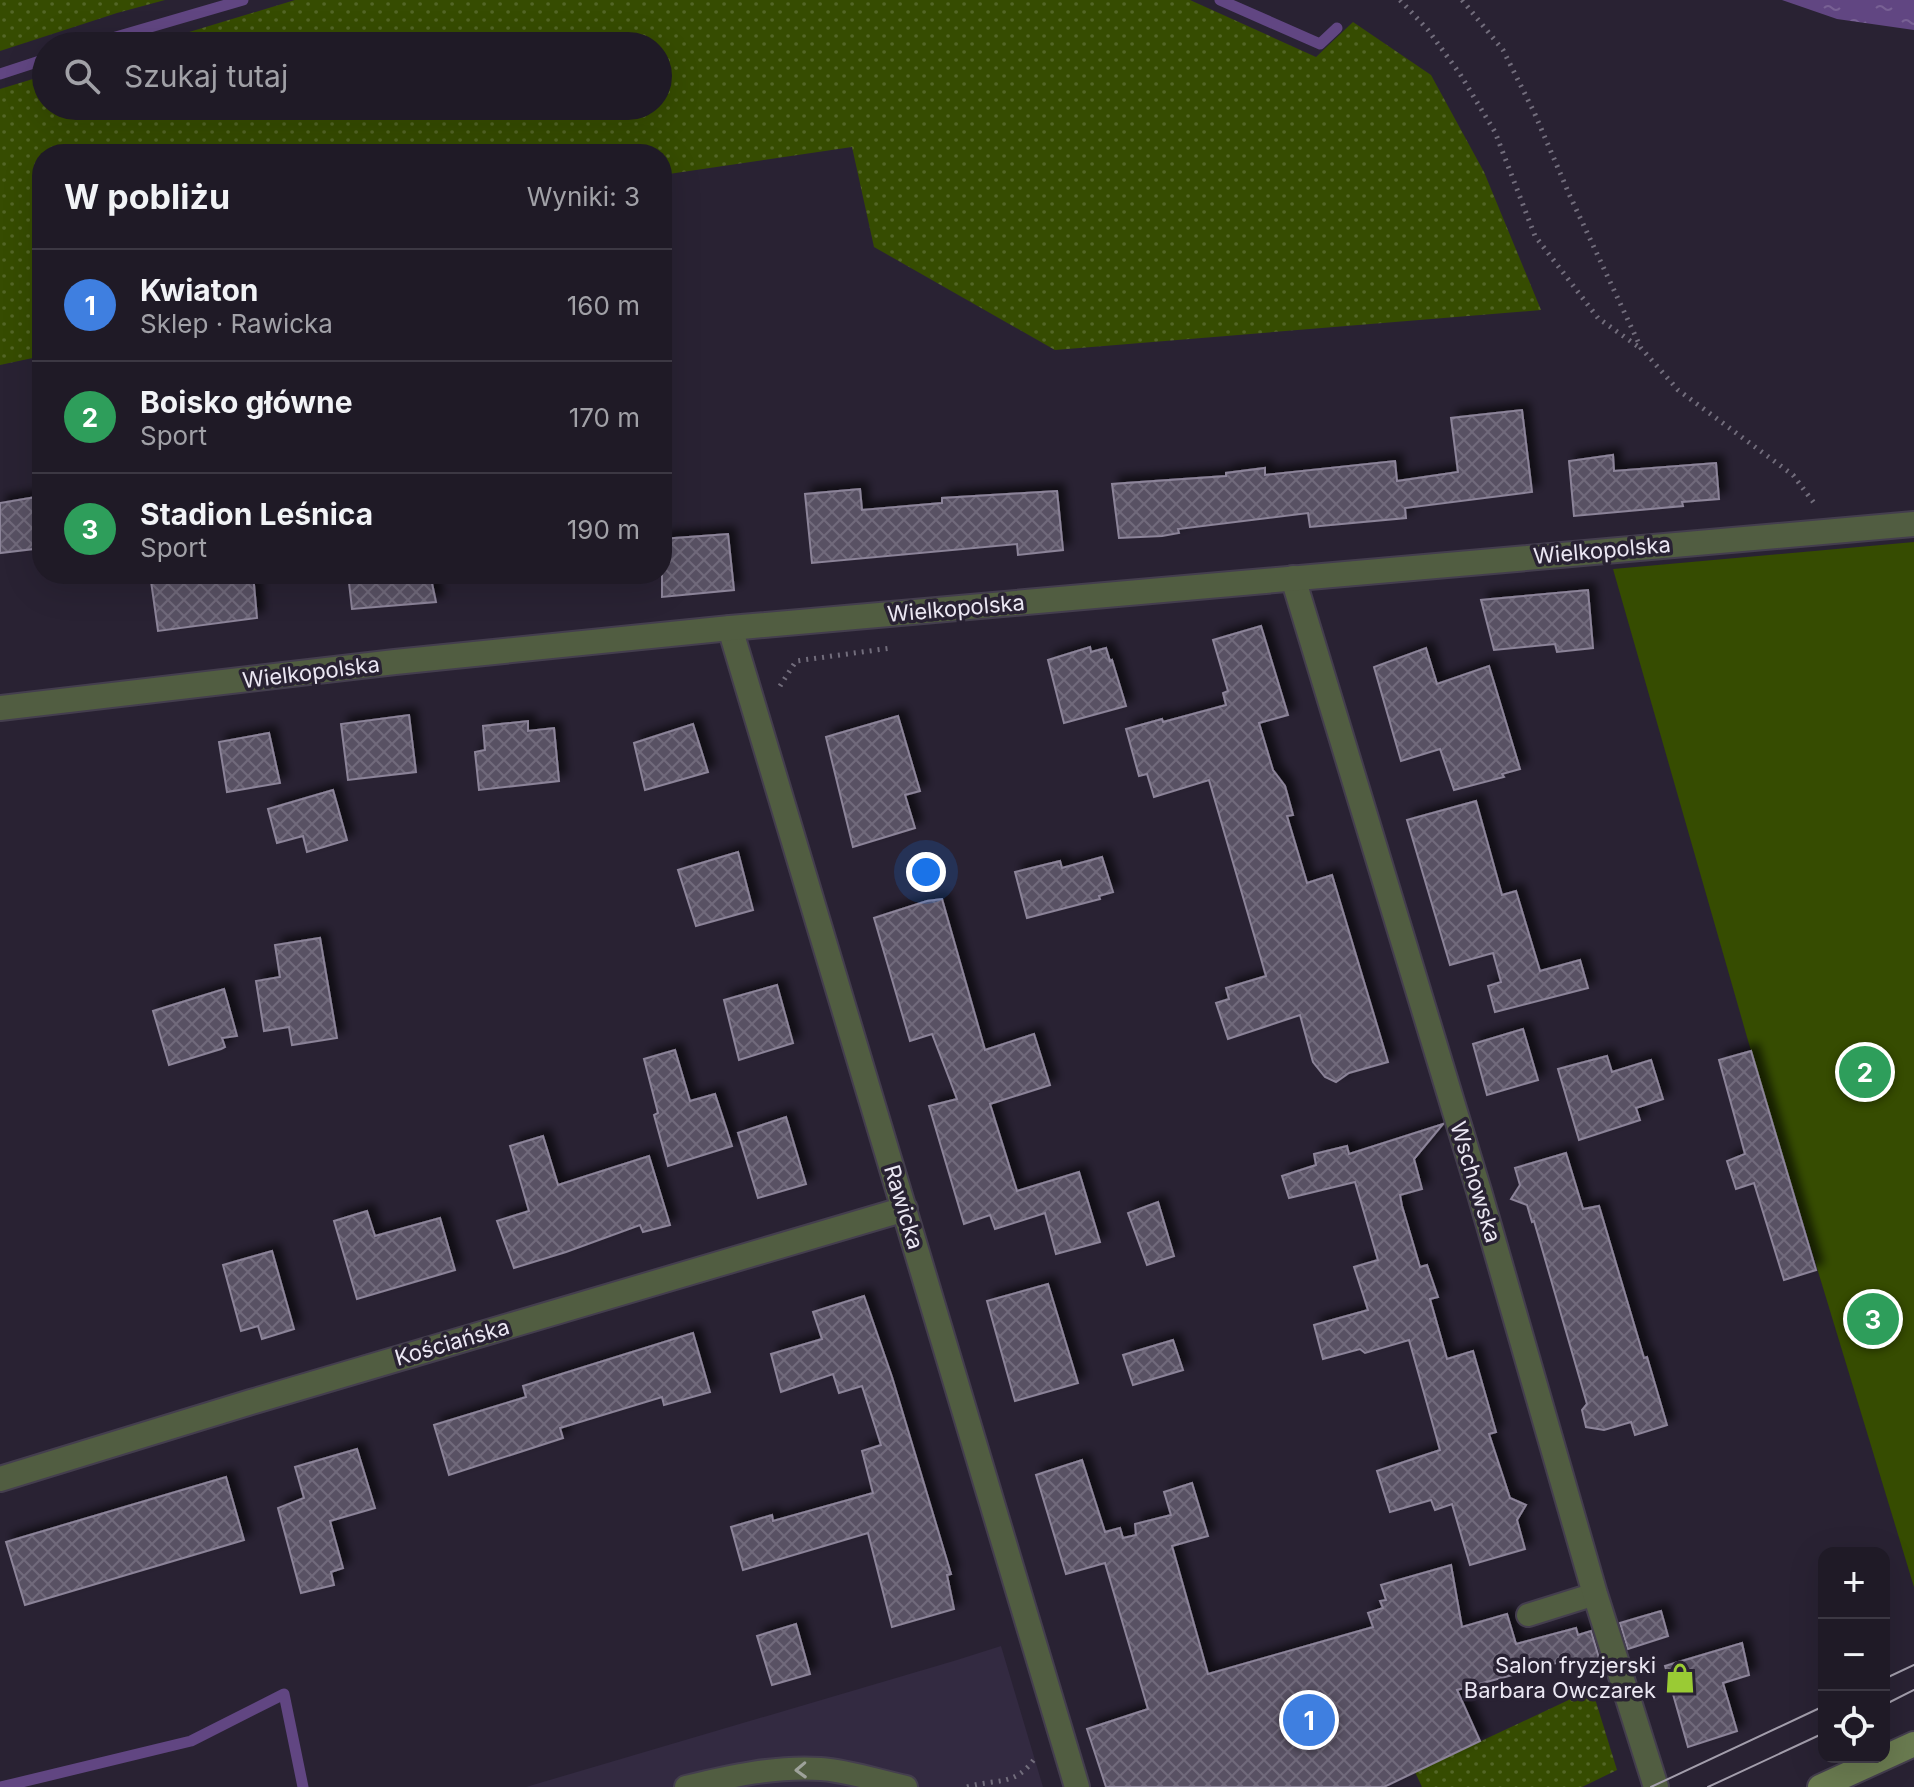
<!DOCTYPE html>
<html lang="pl">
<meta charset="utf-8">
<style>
body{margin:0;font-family:Inter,sans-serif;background:#2c2732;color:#f1f3f6}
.controls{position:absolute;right:24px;bottom:24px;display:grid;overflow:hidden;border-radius:16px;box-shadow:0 8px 32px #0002}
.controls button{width:72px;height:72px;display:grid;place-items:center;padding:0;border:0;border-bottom:2px solid #3c3843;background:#1f1a26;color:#f1f3f6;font:40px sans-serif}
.you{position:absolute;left:926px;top:872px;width:28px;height:28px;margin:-20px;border:6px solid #fff;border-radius:50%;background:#1a73e8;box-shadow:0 0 0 12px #1a73e833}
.badge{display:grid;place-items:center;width:52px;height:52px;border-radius:50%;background:#9acb34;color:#fff;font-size:26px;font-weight:700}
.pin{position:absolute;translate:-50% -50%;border:4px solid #fff;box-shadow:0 2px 8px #0006}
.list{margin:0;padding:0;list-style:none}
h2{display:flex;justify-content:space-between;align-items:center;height:104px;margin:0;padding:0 32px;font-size:34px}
h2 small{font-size:26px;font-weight:400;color:#a1a1a7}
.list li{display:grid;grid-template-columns:52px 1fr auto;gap:24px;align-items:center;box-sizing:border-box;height:112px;padding:0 32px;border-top:2px solid #3c3843}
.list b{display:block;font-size:30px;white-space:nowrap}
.list p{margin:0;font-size:26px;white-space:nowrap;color:#a1a1a7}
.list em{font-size:26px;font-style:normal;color:#a1a1a7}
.icon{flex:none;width:44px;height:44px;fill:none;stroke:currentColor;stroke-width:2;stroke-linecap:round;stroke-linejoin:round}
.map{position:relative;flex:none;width:1914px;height:1787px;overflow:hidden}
.search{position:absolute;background:#1f1a26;box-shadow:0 8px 32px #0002;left:32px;top:32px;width:640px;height:88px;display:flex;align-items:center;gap:20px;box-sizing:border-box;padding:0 28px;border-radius:44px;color:#a1a1a7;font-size:30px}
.panel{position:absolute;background:#1f1a26;box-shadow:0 8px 32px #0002;left:32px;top:144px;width:640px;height:440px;border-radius:32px}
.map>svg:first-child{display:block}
.built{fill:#332a41}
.grass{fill:url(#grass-dots)}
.pitch{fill:#364c01}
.water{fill:url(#water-ripples)}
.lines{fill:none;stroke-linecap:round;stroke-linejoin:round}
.stream{stroke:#614682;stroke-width:11}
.building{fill:url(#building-cross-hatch);stroke:#8c8499;stroke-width:2;filter:url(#shadow)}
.lane-casing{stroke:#443e4e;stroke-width:26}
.street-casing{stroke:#443e4e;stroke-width:28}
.secondary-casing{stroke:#443e4e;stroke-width:28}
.path{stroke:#726d7c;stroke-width:5;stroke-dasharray:2 6;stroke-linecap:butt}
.lane{stroke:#515d41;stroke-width:22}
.street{stroke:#515d41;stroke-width:24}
.secondary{stroke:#6a7b50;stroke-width:24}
.tram{stroke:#a39eac;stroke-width:2}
.oneway{stroke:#9ea29a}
.labels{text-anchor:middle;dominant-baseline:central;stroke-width:7;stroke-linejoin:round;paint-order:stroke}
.street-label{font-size:22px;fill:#ebe7f3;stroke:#292233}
.poi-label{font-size:22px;fill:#ebe7f3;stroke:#292233;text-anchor:end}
</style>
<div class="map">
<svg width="1914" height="1787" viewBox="0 0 1914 1787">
<defs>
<pattern id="grass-dots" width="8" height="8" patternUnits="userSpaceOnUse" patternTransform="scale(2)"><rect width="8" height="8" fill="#364c01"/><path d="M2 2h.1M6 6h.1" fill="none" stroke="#536626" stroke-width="1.8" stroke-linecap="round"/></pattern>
<pattern id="water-ripples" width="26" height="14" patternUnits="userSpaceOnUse" patternTransform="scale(2)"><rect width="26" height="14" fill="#614682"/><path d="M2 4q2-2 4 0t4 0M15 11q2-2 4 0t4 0" fill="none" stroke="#786194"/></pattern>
<pattern id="building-cross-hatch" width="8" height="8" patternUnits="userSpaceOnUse" patternTransform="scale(2)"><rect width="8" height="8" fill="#595164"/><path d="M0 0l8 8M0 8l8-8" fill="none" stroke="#716a7b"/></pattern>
<filter id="shadow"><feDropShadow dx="7" dy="-7" stdDeviation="4" flood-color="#0009"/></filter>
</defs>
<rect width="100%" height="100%" fill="#292233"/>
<!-- built -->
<path class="built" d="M1001 1646 1043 1787H526L957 1660Z"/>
<!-- grass -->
<g class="grass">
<path d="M0 0H165L117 13 0 51Z"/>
<path d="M295 0H1190L1316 57 1353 22 1431 75 1484 172 1541 310 1055 350 874 247 852 147 662 175V154H42V356L0 365V89L46 75V106H658V46H143Z"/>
<path d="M1592 1689 1617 1770 1582 1787H1422L1415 1772Z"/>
</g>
<!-- pitch -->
<path class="pitch" d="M1914 542V1587L1751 1051 1613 569Z"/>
<!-- water -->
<path class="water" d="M1782 0H1914V30L1837 19Z"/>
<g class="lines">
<!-- stream -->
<g class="stream">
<path d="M1220 0 1320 44 1337 28"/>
<path d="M85 46 243 0"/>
<path d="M0 74 46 59"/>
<path d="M1 1787 191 1741 284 1694 303 1787"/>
</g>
</g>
<!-- building -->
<g class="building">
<path d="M1522 410 1532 492 1405 508 1406 518 1310 527 1308 513 1178 529 1179 533 1162 536 1119 538 1112 484 1226 476V473L1265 468V475L1395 461 1397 481 1458 472 1451 418Z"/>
<path d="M1613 455 1614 471 1716 463 1719 499 1682 502 1683 506 1574 516 1569 461Z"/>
<path d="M860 489 862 510 942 503V498L1057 491 1063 550 1018 555 1017 544 812 563 805 494Z"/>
<path d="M42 496V548L0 553V503Z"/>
<path d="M728 534 734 590 662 597V539Z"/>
<path d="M150 574H253L257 618 158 631Z"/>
<path d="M348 574H430L436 602 352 609Z"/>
<path d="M1588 590 1593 648 1557 652 1555 644 1494 650 1481 600Z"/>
<path d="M1261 626 1288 715 1259 723 1273 770 1285 786 1293 815 1287 816 1307 883 1332 875 1388 1062 1349 1073 1336 1082 1325 1077 1313 1062 1300 1015 1228 1039 1216 1003 1229 999 1226 988 1266 976 1209 780 1154 797 1147 774 1139 776 1126 729 1162 719 1163 722 1226 705 1223 693 1228 691 1213 640Z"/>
<path d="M1090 647 1091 652 1106 648 1110 661 1112 660 1126 706 1064 723 1048 660Z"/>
<path d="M1426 648 1437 684 1489 666 1520 769 1502 774 1504 777 1454 790 1440 749 1401 761 1374 667Z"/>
<path d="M409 715 416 772 348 780 341 724Z"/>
<path d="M898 716 920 791 905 795 915 828 853 847 826 737Z"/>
<path d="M528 721V731L554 728 559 781 479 790 475 752 485 750 483 726Z"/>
<path d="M693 724 708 772 645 790 634 743Z"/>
<path d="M269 733 280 783 227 792 219 742Z"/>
<path d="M333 790 347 840 307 852 303 836 277 843 268 809Z"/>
<path d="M1476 801 1502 895 1516 891 1540 971 1580 960 1588 988 1495 1012 1488 986 1501 982 1493 953 1450 965 1407 820Z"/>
<path d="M738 852 753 910 696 926 678 870Z"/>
<path d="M1102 857 1113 892 1099 896 1100 899 1027 918 1015 872 1060 861 1062 868Z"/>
<path d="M942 899 985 1050 1034 1034 1050 1085 990 1104 1017 1191 1079 1172 1100 1242 1056 1254 1045 1213 995 1229 990 1215 964 1224 929 1106 957 1099 932 1034 910 1041 874 918 927 901Z"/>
<path d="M320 938 337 1038 292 1045 289 1027 264 1031 256 981 280 977 275 945Z"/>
<path d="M777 985 793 1043 739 1060 724 1000Z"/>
<path d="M224 989 237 1036 222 1038 225 1047 221 1049 169 1065 153 1011Z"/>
<path d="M1523 1029 1538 1080 1487 1095 1473 1044Z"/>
<path d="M675 1050 690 1101 715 1094 732 1146 668 1166 654 1115 658 1113 644 1059Z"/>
<path d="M1751 1051 1816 1270 1784 1280 1754 1183 1736 1189 1727 1161 1745 1154 1719 1060Z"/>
<path d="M1607 1056 1612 1072 1651 1060 1663 1099 1636 1108 1640 1120 1579 1140 1558 1069Z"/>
<path d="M786 1117 806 1184 758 1198 738 1133Z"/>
<path d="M1443 1124 1414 1159 1422 1189 1400 1195 1402 1206 1420 1267 1427 1265 1438 1297 1430 1299 1447 1359 1473 1351 1496 1432 1489 1434 1510 1498 1526 1505 1517 1520 1525 1549 1470 1565 1452 1504 1435 1510 1431 1500 1390 1512 1377 1471 1440 1450 1409 1340 1365 1353 1360 1349 1323 1359 1314 1325 1368 1310 1354 1267 1378 1260 1355 1182 1289 1198 1282 1176 1316 1165 1314 1154 1347 1146 1349 1154Z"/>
<path d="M543 1136 558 1185 649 1156 670 1225 643 1232 640 1225 566 1252 514 1268 497 1221 529 1211 510 1146Z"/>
<path d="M1566 1153 1583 1209 1599 1206 1644 1358 1647 1357 1667 1425 1635 1435 1631 1422 1604 1430 1586 1427 1582 1410 1587 1404 1534 1221 1532 1222 1527 1205 1511 1199 1520 1185 1515 1168Z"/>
<path d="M1158 1202 1174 1256 1147 1265 1128 1213Z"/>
<path d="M367 1211 375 1236 440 1218 455 1270 357 1299 334 1221Z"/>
<path d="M272 1251 294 1329 262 1339 258 1326 241 1331 223 1265Z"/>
<path d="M1048 1284 1078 1383 1015 1401 987 1301Z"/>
<path d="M864 1296 892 1377 951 1574 947 1575 954 1609 892 1627 868 1533 743 1570 731 1527 772 1515 773 1521 873 1493 862 1451 881 1445 862 1386 839 1393 833 1374 781 1392 771 1354 822 1339 813 1312Z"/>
<path d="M693 1333 710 1392 664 1405 662 1397 560 1428 563 1438 449 1475 434 1425 526 1397 523 1386Z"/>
<path d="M1173 1340 1183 1370 1133 1385 1123 1355Z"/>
<path d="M357 1449 375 1508 330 1521 343 1568 331 1572 334 1585 301 1593 278 1508 304 1498 295 1467Z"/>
<path d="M1082 1460 1105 1532 1120 1528 1123 1538 1136 1535 1135 1524 1171 1515 1164 1492 1192 1483 1208 1536 1172 1546 1208 1674 1373 1627 1368 1613 1383 1608 1380 1601 1386 1600 1381 1585 1451 1565 1462 1627 1507 1614 1516 1644 1576 1628 1578 1635 1591 1631 1599 1658 1562 1670 1560 1662 1457 1690 1480 1741 1384 1787H1106L1087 1729 1148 1709 1105 1563 1066 1574 1036 1475Z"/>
<path d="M226 1477 244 1540 25 1605 6 1542Z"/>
<path d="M1661 1611 1668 1636 1628 1649 1620 1623Z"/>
<path d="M796 1624 810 1674 772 1685 757 1636Z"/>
<path d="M1742 1643 1749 1675 1723 1683 1737 1731 1688 1747 1665 1666Z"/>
</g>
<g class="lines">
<!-- lane casing -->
<g class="lane-casing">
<g id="lane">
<path d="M1528 1615 1595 1594"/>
<path d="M686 1787C730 1776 776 1766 821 1769 849 1771 878 1781 906 1787"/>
</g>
</g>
<!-- street casing -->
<g class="street-casing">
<g id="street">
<path d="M1293 578 1479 1191 1595 1594 1656 1787"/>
<path d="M730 628 1077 1787"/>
<path d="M0 708 395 662 730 628 1914 524"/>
<path d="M0 1479 251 1402 905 1209"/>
</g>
</g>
<!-- secondary casing -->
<g class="secondary-casing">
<path id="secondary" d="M1820 1787 1914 1744"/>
</g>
<!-- path -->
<g class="path">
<path d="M1400 0 1428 30 1460 74 1495 132 1535 236 1598 318 1640 348"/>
<path d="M1462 0 1503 50 1534 112 1570 196 1641 348 1678 390 1793 475 1814 503"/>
<path d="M780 686 796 661 891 648"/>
<path d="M967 1787C997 1778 1015 1787 1035 1758"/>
</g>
<!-- lane -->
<use href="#lane" class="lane"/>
<!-- street -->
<use href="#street" class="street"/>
<!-- secondary -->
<use href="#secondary" class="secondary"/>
<!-- tram -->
<g class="tram">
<path d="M1884 1679 1914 1665"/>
<path d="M1884 1705 1914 1690"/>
<path d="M1651 1787 1824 1706"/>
<path d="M1708 1787 1824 1733"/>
</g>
</g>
<!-- one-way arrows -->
<defs><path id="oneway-chevron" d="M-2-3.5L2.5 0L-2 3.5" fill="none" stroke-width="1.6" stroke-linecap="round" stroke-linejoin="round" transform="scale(2)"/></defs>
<use class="oneway" href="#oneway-chevron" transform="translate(801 1770) rotate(178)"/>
<!-- icons -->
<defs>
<g id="shop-bare" transform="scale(2.4)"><path d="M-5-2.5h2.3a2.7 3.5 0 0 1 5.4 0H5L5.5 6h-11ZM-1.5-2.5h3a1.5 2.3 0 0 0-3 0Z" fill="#9acb34" stroke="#292233" stroke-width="2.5" paint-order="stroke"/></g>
</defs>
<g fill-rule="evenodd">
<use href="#shop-bare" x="1680" y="1678"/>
</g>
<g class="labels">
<!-- street labels -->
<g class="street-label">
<text transform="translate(1602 550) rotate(-5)">Wielkopolska</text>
<text transform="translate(956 608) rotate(-5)">Wielkopolska</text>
<text transform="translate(311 672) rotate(-7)">Wielkopolska</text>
<text transform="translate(1476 1182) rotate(73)">Wschowska</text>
<text transform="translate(904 1207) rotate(73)">Rawicka</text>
<text transform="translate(452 1342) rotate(-16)">Kościańska</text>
</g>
<!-- poi labels -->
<g class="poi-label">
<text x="1656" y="1665">Salon fryzjerski<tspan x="1656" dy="25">Barbara Owczarek</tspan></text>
</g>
</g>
</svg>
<div class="controls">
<button>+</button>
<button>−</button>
<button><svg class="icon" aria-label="locate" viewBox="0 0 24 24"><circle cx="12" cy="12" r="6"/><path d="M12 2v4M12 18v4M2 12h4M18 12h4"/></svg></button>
</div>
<div class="you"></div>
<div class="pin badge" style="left:1309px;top:1720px;background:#3f7fe0">1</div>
<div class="pin badge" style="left:1865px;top:1072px;background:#2e9e5b">2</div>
<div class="pin badge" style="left:1873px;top:1319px;background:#2e9e5b">3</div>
<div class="search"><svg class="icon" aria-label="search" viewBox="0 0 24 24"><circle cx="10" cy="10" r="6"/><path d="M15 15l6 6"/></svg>Szukaj tutaj</div>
<section class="panel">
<h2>W pobliżu<small>Wyniki: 3</small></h2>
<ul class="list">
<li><span class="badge" style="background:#3f7fe0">1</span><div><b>Kwiaton</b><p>Sklep · Rawicka</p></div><em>160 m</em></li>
<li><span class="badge" style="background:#2e9e5b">2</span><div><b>Boisko główne</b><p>Sport</p></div><em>170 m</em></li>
<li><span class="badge" style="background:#2e9e5b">3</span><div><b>Stadion Leśnica</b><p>Sport</p></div><em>190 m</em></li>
</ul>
</section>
</div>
